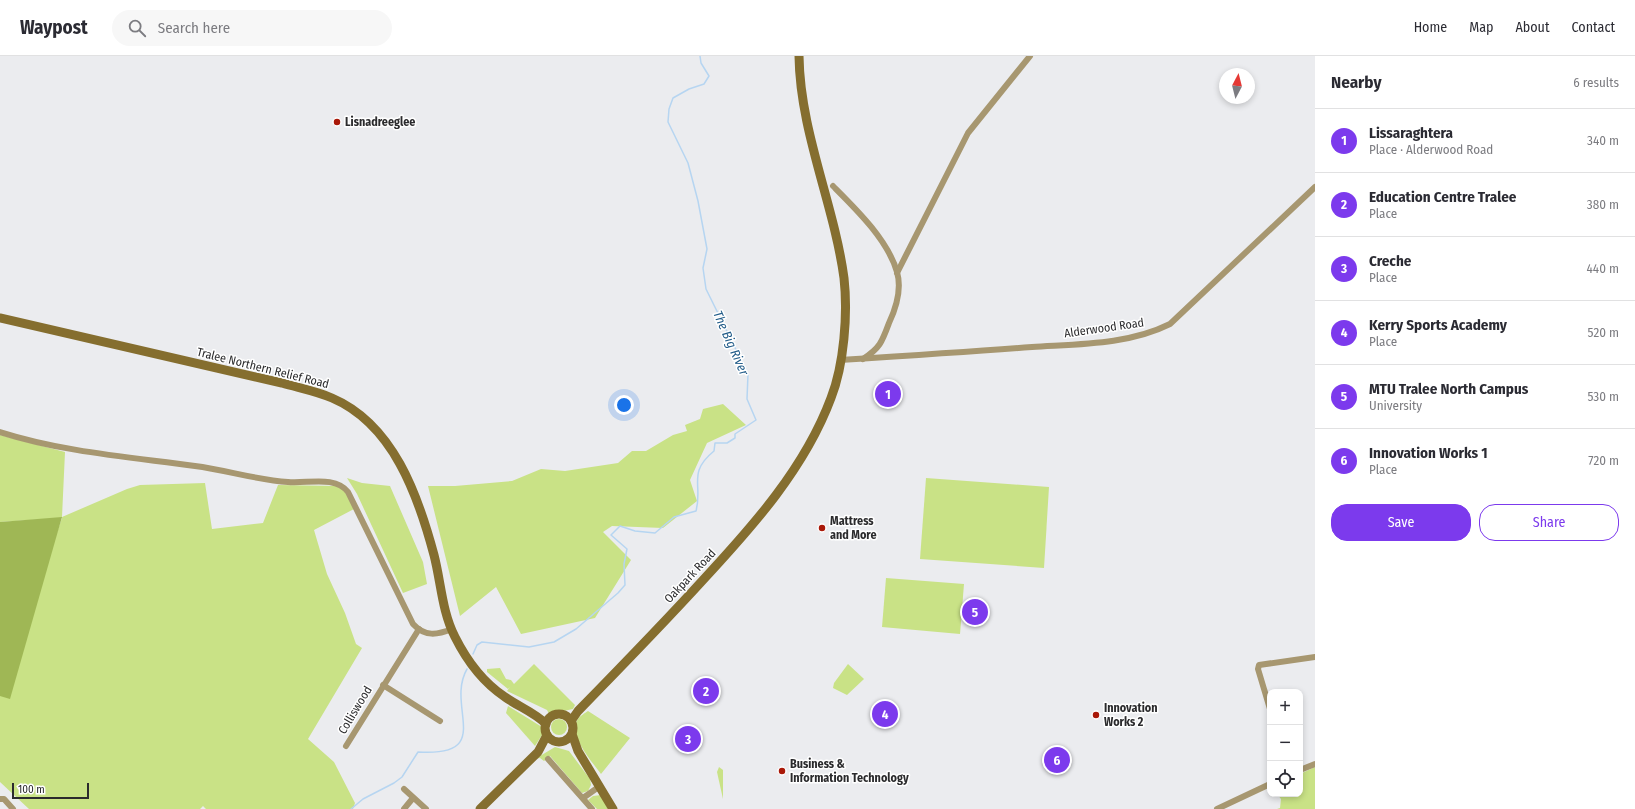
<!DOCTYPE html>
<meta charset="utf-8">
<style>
body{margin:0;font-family:"Fira Sans Condensed",sans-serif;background:#f7f7f7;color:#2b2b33}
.controls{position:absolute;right:12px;bottom:12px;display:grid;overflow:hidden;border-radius:8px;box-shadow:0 2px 6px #0003}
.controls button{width:36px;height:36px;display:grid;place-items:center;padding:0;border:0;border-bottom:1px solid #e1e1e2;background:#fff;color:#2b2b33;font:20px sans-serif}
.compass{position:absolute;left:1219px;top:12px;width:36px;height:36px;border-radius:50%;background:#fff;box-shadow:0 2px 6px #0003;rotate:7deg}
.scale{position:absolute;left:12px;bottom:10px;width:77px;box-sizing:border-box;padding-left:4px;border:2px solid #2b2b2d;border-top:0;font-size:11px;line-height:14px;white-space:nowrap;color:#2b2b2d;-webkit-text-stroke:3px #fff;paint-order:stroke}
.you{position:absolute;left:624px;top:349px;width:14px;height:14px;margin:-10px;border:3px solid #fff;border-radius:50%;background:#1a73e8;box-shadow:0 0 0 6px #1a73e833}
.badge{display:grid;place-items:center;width:26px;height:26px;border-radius:50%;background:#7c3aed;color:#fff;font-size:13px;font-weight:700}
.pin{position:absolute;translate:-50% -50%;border:2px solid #fff;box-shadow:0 1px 4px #0006}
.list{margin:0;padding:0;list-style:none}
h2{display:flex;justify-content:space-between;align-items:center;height:52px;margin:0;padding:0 16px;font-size:17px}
h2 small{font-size:13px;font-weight:400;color:#7c7c81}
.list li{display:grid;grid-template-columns:26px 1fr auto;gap:12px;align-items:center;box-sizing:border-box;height:64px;padding:0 16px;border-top:1px solid #e1e1e2}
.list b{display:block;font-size:15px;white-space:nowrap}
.list p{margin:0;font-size:13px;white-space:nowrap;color:#7c7c81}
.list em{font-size:13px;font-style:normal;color:#7c7c81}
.actions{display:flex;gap:8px;padding:12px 16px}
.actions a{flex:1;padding:9px 0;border:1px solid #7c3aed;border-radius:16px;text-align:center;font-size:14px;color:#7c3aed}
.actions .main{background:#7c3aed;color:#fff}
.icon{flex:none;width:22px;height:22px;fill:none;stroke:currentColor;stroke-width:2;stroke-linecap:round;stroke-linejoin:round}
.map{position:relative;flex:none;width:1315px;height:753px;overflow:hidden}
header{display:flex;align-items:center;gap:24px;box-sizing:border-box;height:56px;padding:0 20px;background:#fff;border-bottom:1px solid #e1e1e2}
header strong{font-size:19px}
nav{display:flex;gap:22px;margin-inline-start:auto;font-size:14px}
.search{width:280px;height:36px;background:#f7f7f7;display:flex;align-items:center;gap:10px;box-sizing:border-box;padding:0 14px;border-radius:22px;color:#7c7c81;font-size:15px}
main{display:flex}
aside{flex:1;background:#fff}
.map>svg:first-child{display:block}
.green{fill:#c9e286}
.forest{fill:#9fb755}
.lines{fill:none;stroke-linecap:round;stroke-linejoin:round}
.stream{stroke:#b6d5f1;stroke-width:1.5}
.street{stroke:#a79770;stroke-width:6}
.secondary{stroke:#856e2f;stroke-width:9}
.poi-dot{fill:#a91808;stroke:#fff;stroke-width:1.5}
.labels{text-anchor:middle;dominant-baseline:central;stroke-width:3;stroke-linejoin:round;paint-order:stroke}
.poi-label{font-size:12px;font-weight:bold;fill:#2b2b2d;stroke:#fff;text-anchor:start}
.street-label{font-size:12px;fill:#2b2b2d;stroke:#fff}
.water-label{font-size:13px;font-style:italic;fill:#225c89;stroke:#fff}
</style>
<header>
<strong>Waypost</strong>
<div class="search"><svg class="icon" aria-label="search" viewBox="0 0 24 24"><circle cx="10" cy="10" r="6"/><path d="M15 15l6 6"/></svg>Search here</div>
<nav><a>Home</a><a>Map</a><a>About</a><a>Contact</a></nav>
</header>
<main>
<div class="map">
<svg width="1315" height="753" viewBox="0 0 1315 753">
<rect width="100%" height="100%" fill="#ebecef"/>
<!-- green -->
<g class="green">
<path d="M723 348 746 369 707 387 690 424 697 445 663 472 612 470 603 476 631 504 595 562 521 578 496 531 460 560 428 430H455L512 425 541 413 565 415 618 407 632 395H646L673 379 687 375 685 369 700 363 703 353Z"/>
<path d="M0 379 65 396 62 461 127 433 140 429 205 427 212 473 263 467 278 429 340 430 347 437 354 453 314 474 327 518 345 557 356 588 362 592 308 683 334 706 355 747 353 753H206L203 750 200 753H29L0 726V640L62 462 0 466Z"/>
<path d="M347 422 362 427 390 430 423 506 427 528 403 537 357 438Z"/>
<path d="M926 422 1049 431 1044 512 920 503Z"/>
<path d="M886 522 964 528 960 578 882 571Z"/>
<path d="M534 608 575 649 573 653 549 658 547 654 507 635 510 631 508 633 487 616V613L500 612 506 623 511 624 514 628Z"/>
<path d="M848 608 864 623 847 639 833 632 834 627Z"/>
<path d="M508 650 542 671V679L535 690 506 657Z"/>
<path d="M588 655 630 682 601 718C593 707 567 678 578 663 580 660 585 657 588 655Z"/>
<circle cx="559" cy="671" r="8"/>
<path d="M555 691 569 695 590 723 591 729 588 735 582 737 550 700 544 705 540 702 535 703Z"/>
<path d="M719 711 723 714V743L717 716Z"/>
<path d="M1315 711V753H1277L1280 752 1281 743 1277 738H1300V718Z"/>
<path d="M601 739 608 753H597L588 744 593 740Z"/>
</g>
<!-- forest -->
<path class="forest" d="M62 461 10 643 0 640V466Z"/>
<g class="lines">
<!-- stream -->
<g class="stream">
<path d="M473 598 477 589 482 586 529 591 554 586 576 573 618 537 625 529 624 508 627 493 611 479 620 470 635 475 655 477 674 461 696 455C703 429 687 417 714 395L715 387H727L735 382V378L756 364 747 343 748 318 706 233 703 212 707 193 698 145 688 107 668 66 669 53 673 42 689 33 704 28 709 20 701 7 700 0"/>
<path d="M351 753 363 743 394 727 402 721 418 696C496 701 445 651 467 613"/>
</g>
<!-- street -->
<g class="street">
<path d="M833 130C856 153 888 184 897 216 902 233 896 252 889 267 882 286 880 292 863 303"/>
<path d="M897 217 968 77 1030 0"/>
<path d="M840 304C904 300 968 296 1032 291 1077 288 1128 289 1170 268L1315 131"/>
<path d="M0 376C63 396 129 401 195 410 226 414 257 424 288 426 307 428 335 419 348 436L413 568C425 581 437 579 452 573"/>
<path d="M383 629 440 665"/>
<path d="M1270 653 1258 613 1259 609 1315 601"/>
<path d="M346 690 419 573"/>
<path d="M548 703 592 753"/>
<path d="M1300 714 1315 708"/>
<path d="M404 733 426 753"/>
<path d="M583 742 600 730"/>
<path d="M0 743H4L13 753"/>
<path d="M404 753 413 742"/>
<path d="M1217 753 1270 728"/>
</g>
<!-- secondary -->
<g class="secondary">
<path d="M0 262 282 327C299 332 316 335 332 342 393 368 418 439 434 499 441 526 442 556 455 581 467 605 484 627 505 641 519 651 534 656 546 668"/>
<circle cx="559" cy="672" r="14"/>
<path d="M571 665 578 655C620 612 662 569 703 524 753 470 805 412 831 342 844 309 848 258 844 222 834 148 800 76 799 0"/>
<path d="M572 678 578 695 613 753"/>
<path d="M480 753 538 696 547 679"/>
</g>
</g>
<!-- markers -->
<g class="poi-dot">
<circle cx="337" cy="66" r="4"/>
<circle cx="822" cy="472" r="4"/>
<circle cx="1096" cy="659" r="4"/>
<circle cx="782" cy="715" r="4"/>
</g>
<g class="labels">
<!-- poi labels -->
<g class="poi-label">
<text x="345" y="66">Lisnadreeglee</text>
<text x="830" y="465">Mattress<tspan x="830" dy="14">and More</tspan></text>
<text x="1104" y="652">Innovation<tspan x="1104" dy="14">Works 2</tspan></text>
<text x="790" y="708">Business &amp;<tspan x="790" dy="14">Information Technology</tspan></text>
</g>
<!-- street labels -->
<g class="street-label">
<text transform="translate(1104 272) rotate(-8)">Alderwood Road</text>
<text transform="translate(263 312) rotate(14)">Tralee Northern Relief Road</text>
<text transform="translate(690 520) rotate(-47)">Oakpark Road</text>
<text transform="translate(355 654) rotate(-59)">Colliswood</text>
</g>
<!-- water labels -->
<g class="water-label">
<text transform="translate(731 287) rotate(66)">The Big River</text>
</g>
</g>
</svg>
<div class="controls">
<button>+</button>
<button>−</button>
<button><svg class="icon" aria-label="locate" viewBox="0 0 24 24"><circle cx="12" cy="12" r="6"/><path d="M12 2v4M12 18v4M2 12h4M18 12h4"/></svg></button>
</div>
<svg class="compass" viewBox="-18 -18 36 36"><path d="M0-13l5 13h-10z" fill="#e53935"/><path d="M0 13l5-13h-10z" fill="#7c7c81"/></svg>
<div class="scale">100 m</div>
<div class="you"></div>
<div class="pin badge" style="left:888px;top:338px">1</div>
<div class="pin badge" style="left:706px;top:635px">2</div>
<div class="pin badge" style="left:688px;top:683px">3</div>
<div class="pin badge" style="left:885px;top:658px">4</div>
<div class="pin badge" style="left:975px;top:556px">5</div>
<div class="pin badge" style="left:1057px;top:704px">6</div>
</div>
<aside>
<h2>Nearby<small>6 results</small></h2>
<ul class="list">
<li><span class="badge">1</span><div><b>Lissaraghtera</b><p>Place · Alderwood Road</p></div><em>340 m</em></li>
<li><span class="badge">2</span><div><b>Education Centre Tralee</b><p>Place</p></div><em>380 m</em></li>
<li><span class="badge">3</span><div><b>Creche</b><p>Place</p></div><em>440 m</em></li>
<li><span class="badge">4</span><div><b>Kerry Sports Academy</b><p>Place</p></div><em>520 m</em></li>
<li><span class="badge">5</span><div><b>MTU Tralee North Campus</b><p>University</p></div><em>530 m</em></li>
<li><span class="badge">6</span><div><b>Innovation Works 1</b><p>Place</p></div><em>720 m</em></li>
</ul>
<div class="actions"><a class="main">Save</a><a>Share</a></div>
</aside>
</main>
